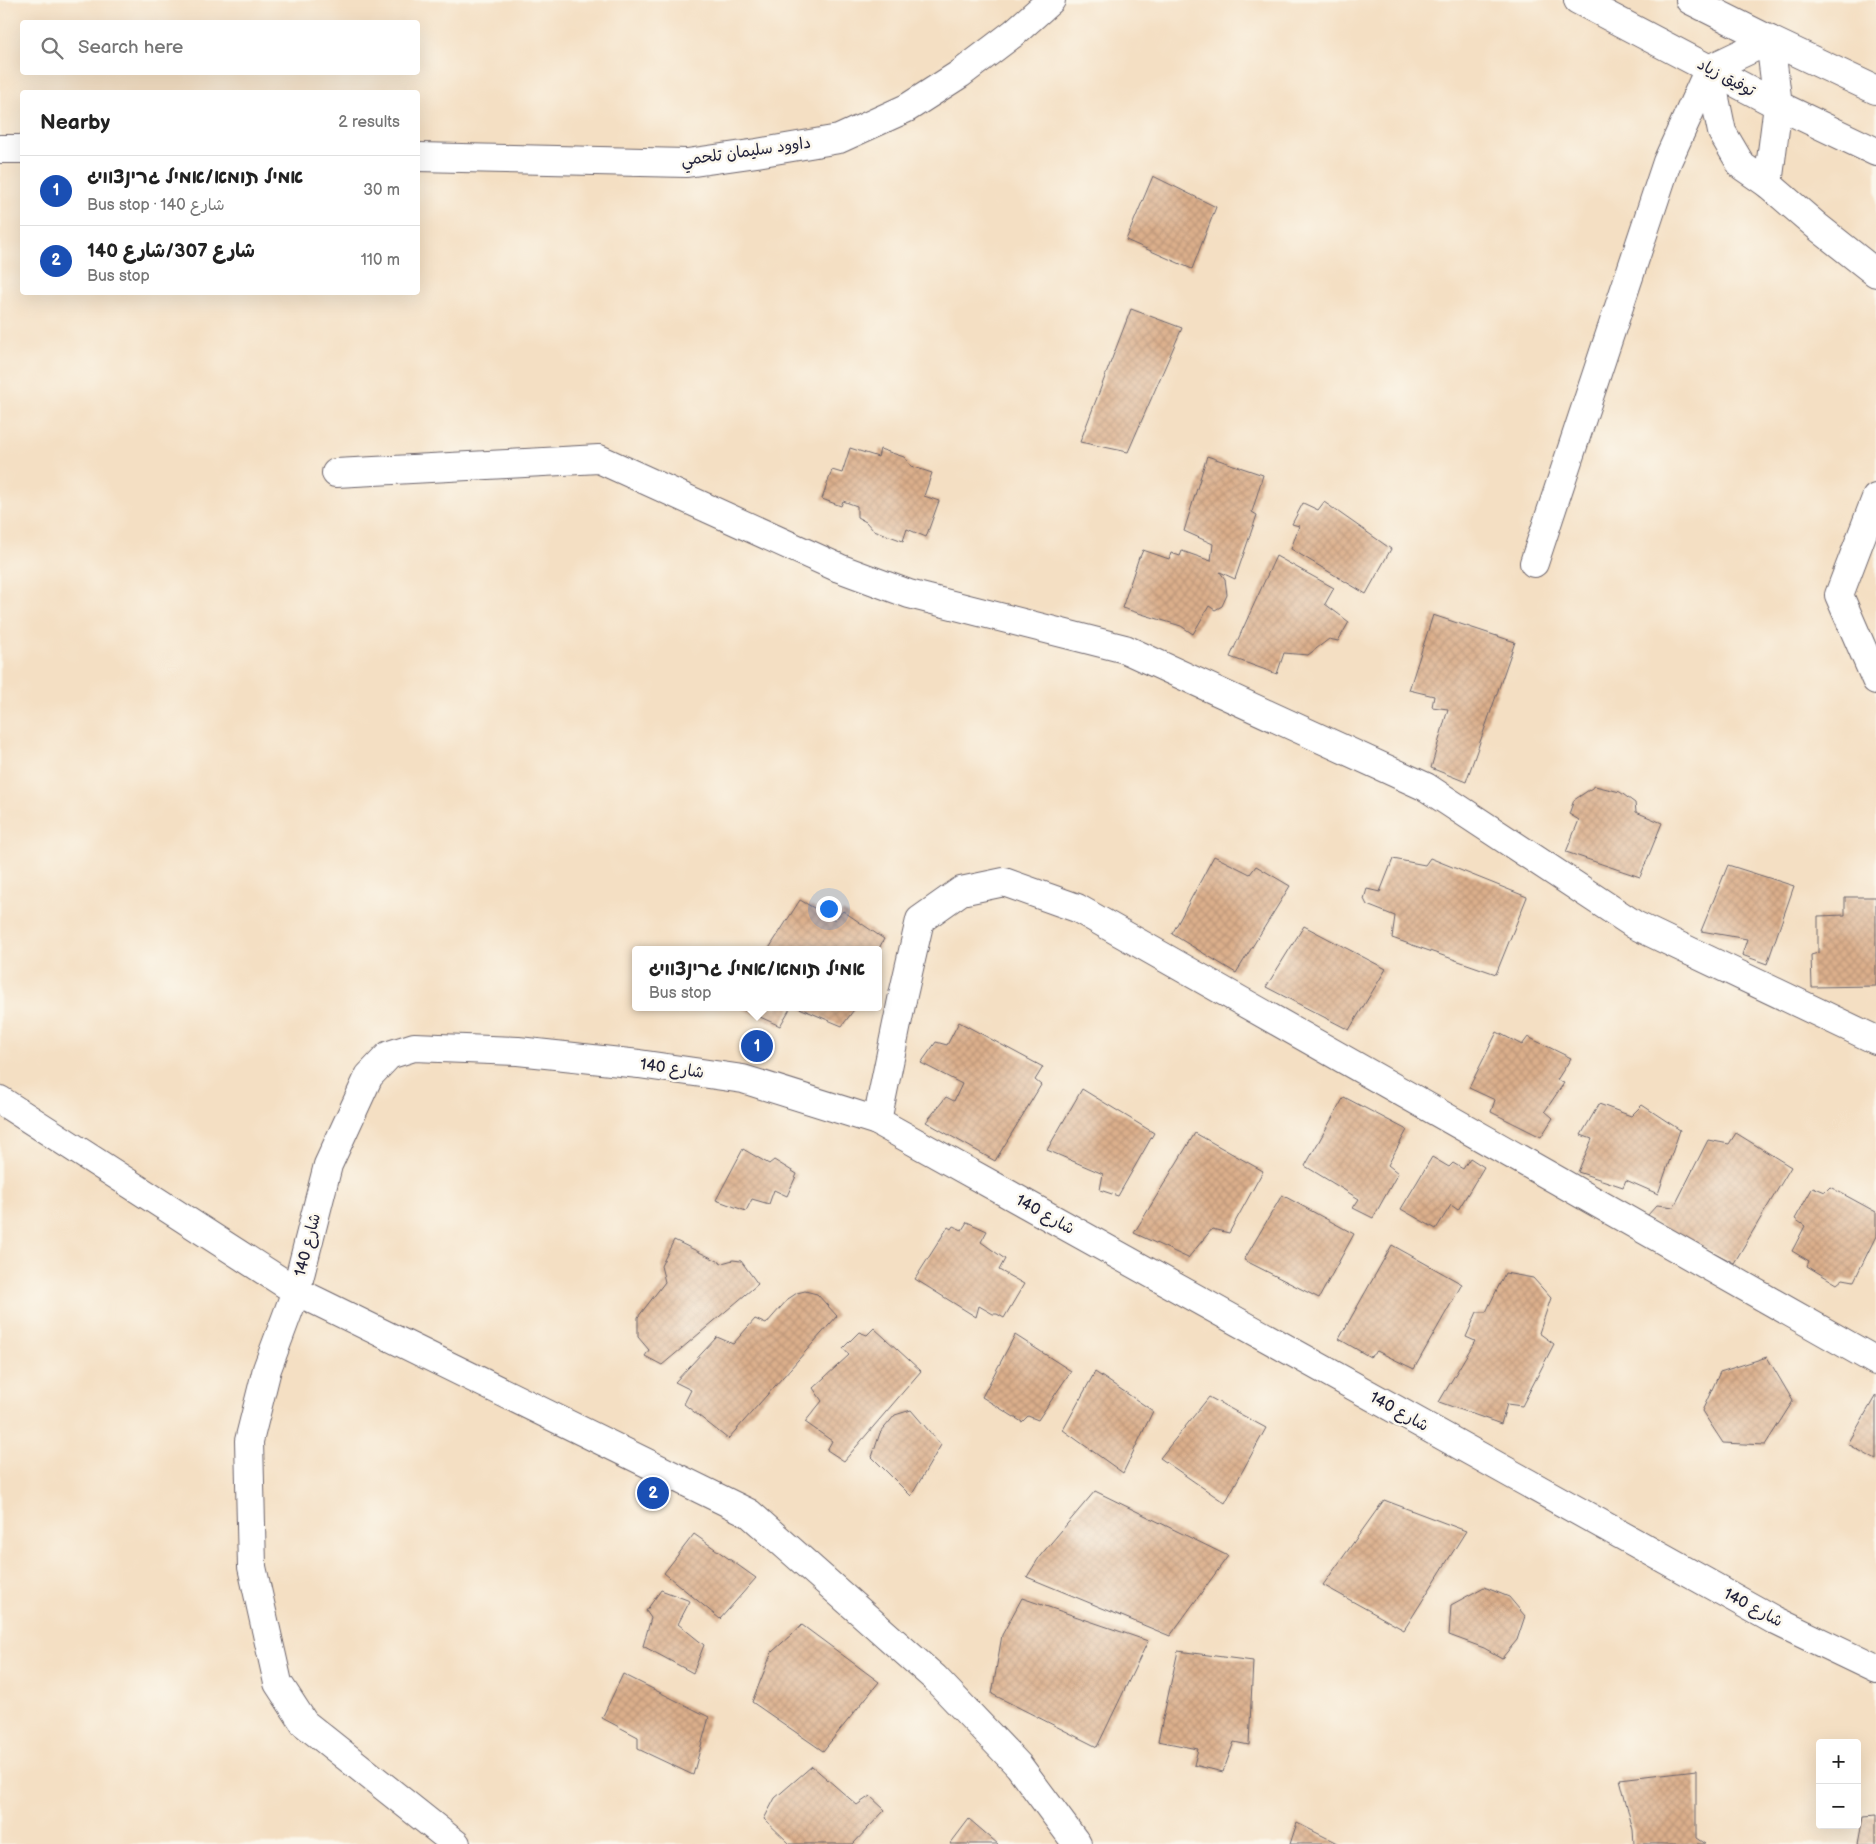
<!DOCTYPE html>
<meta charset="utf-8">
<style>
body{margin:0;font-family:"Balsamiq Sans","Playpen Sans Arabic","Playpen Sans Hebrew",sans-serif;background:#f6f6f6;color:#222}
.controls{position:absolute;right:15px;bottom:15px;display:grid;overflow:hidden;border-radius:5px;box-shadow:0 5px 20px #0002}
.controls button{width:45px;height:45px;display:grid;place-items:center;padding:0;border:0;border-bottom:1px solid #e0e0e0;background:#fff;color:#222;font:25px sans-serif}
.you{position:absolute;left:828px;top:908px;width:18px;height:18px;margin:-12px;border:4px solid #fff;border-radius:50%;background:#1a73e8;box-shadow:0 0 0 8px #1a73e833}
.badge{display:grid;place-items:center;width:32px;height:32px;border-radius:50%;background:#b45309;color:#fff;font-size:16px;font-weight:700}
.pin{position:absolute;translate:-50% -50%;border:2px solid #fff;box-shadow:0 1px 5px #0006}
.popup{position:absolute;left:632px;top:946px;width:250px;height:65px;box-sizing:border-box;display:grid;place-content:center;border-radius:5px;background:#fff;filter:drop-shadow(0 1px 4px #0005);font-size:16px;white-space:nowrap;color:#767676}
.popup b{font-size:19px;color:#222}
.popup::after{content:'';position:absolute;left:50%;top:100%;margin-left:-10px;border:10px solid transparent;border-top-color:#fff}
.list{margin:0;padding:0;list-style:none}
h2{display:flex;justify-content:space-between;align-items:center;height:65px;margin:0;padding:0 20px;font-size:21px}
h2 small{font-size:16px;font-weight:400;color:#767676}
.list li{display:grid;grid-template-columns:32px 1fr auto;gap:15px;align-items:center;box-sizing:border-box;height:70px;padding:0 20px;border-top:1px solid #e0e0e0}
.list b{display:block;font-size:19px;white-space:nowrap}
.list p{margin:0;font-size:16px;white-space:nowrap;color:#767676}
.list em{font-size:16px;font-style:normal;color:#767676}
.icon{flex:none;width:28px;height:28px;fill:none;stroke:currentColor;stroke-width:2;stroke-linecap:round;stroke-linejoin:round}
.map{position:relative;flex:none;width:1876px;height:1844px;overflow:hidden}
.search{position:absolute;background:#fff;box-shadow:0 5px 20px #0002;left:20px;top:20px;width:400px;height:55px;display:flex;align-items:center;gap:12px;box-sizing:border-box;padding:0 18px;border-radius:5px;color:#767676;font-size:19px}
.panel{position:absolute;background:#fff;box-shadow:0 5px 20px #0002;left:20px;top:90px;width:400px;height:205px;border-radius:5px}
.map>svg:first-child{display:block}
.building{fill:url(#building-cross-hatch)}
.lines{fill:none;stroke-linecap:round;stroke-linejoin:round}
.minor-casing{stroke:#6c646b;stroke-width:30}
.major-casing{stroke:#6c646b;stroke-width:30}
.minor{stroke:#fff;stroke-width:28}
.major{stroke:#fff;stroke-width:28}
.labels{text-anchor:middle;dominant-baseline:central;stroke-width:5;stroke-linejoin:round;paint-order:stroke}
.street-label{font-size:16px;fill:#22223b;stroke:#fbf7ec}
</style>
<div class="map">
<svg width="1876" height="1844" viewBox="0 0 1876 1844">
<defs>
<pattern id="building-cross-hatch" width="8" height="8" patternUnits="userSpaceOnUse" patternTransform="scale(1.25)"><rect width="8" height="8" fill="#dbaf8b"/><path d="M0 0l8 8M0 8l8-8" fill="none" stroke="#bc9679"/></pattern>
</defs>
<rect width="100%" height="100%" fill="#fbf7ec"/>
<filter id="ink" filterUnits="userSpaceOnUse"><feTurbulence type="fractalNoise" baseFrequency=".02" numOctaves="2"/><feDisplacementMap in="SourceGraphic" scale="10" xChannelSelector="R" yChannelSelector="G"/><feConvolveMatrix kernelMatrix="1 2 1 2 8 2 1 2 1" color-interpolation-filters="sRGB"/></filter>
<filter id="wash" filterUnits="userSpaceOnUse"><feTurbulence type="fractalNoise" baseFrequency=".0096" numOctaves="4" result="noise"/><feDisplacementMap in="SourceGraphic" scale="20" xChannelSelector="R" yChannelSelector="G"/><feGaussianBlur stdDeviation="1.12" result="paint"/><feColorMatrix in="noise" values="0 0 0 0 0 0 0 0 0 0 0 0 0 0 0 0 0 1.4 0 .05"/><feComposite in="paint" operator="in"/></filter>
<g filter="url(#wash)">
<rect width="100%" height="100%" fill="#f4dfc3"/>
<g id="blocks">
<!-- building -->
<g class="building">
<path d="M1153 176 1216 207 1192 269 1126 240Z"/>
<path d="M1131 309 1182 328 1128 452 1080 442Z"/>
<path d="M850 448 878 457 880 449 904 457 911 466 932 473 924 496 939 501 926 537 907 529 903 541 873 530 866 522 857 517V506L843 501 841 506 822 499 832 470 842 473Z"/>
<path d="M1207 456 1263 475 1252 512 1257 515 1235 579 1220 572 1225 579 1227 595 1222 606 1215 610 1209 606 1193 634 1181 626 1122 608 1139 557H1140L1143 550 1169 559 1171 553 1180 556 1182 551 1211 561 1213 544 1184 531Z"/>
<path d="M1324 502 1391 549 1366 594 1291 549 1299 526 1292 524 1303 503 1318 510Z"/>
<path d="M1276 556 1334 588 1325 604 1349 622 1338 641 1329 639 1308 655 1284 653 1277 674 1230 657Z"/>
<path d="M1433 615 1515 642 1466 782 1431 768 1448 709 1432 707 1434 696 1409 690Z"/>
<path d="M1595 786 1620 792 1635 803 1636 812 1662 823 1640 877 1566 852 1579 820 1569 814 1574 800Z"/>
<path d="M1214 856 1250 874 1256 866 1290 886 1236 973 1172 934Z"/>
<path d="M1430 858 1527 897 1496 974 1392 938 1395 916 1367 905 1364 899 1367 889 1380 892 1393 859 1425 865Z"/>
<path d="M1728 865 1794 886 1767 964 1742 955 1747 939 1701 931Z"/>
<path d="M1845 897H1876V986L1812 987 1811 955 1818 953V916L1845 915Z"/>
<path d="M800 900 835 920 843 911 884 939 878 950H768Z"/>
<path d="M1304 926 1386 969 1349 1030 1266 987Z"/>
<path d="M738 1007H791L780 1026Z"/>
<path d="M797 1007H856L842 1026Z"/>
<path d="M959 1022 1043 1067 1035 1080 1041 1085 995 1161 926 1122 946 1097 954 1101 962 1084 921 1063 936 1042 947 1045Z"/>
<path d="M1497 1032 1522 1045 1528 1037 1571 1058 1557 1080 1564 1083 1545 1111 1553 1118 1541 1137 1491 1112 1495 1100 1469 1088Z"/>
<path d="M1082 1089 1154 1133 1118 1196 1100 1190 1103 1174 1047 1150Z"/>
<path d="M1344 1097 1407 1130 1388 1165 1398 1173 1373 1218 1353 1208 1359 1199 1305 1166Z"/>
<path d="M1599 1104 1631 1116 1642 1105 1680 1130 1658 1194 1626 1180 1623 1187 1578 1172 1592 1139 1581 1135Z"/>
<path d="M1195 1133 1263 1171 1229 1233 1212 1229 1188 1258 1134 1233Z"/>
<path d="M1736 1133 1791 1167 1734 1263 1646 1217 1657 1205 1674 1207 1708 1140 1729 1144Z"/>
<path d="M743 1149 769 1164 774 1160 797 1174 787 1196 774 1190 769 1204 752 1199 746 1211 716 1200Z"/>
<path d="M1432 1157 1449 1167 1453 1163 1463 1169 1470 1158 1484 1167 1458 1210 1451 1205 1436 1229 1401 1209Z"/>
<path d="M1813 1187 1825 1192 1830 1187 1876 1212V1236L1854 1281 1843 1279 1837 1284 1807 1266 1809 1261 1792 1251 1805 1226 1795 1219Z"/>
<path d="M1282 1195 1354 1234 1319 1298 1244 1260Z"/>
<path d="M967 1222 987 1231 981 1242 1005 1259 999 1270 1024 1284 1004 1318 997 1314H993L979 1306 976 1317 915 1279 948 1227 951 1229 953 1226 962 1230Z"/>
<path d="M674 1240 722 1263 733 1260 741 1261 758 1284 662 1365 645 1356 649 1350 638 1337V1317L665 1282 661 1266Z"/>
<path d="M1392 1245 1462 1284 1414 1369 1377 1351 1370 1357 1339 1339Z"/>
<path d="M1505 1273 1533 1278 1551 1298 1539 1333 1554 1344 1522 1406 1507 1404 1501 1424 1439 1402 1475 1341 1466 1337 1477 1312H1486Z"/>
<path d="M805 1291 817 1294 837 1316 728 1439 684 1404 691 1390 675 1382 717 1337 733 1344 755 1319 766 1324 788 1299 797 1293Z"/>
<path d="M874 1328 921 1371 844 1461 827 1450 832 1441 805 1422 822 1401 813 1388 849 1355 843 1348 859 1332 867 1335Z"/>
<path d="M1015 1335 1071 1371 1038 1420 1028 1416 1022 1422 982 1397Z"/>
<path d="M1767 1357 1793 1401 1765 1445 1723 1443 1702 1411 1720 1372Z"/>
<path d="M1095 1372 1153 1411 1123 1473 1063 1430Z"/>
<path d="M1876 1395V1460L1848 1444Z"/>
<path d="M1209 1397 1266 1428 1225 1503 1160 1458Z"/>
<path d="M911 1410 941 1445 911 1496 872 1457 880 1433 895 1415Z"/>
<path d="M1095 1491 1228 1556 1170 1636 1027 1577 1040 1556Z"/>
<path d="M1384 1500 1466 1531 1404 1630 1323 1585Z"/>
<path d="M694 1534 756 1578 720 1619 664 1573Z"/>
<path d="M1484 1587 1509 1597 1525 1616 1517 1640 1502 1658 1484 1648 1449 1635 1451 1605Z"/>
<path d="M661 1590 690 1601 678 1624 704 1645 693 1673 643 1646 651 1618 646 1611Z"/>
<path d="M1022 1598 1148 1641 1097 1747 992 1694 1002 1635Z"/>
<path d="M802 1625 879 1682 823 1751 752 1702 772 1652Z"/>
<path d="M1178 1651 1253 1661 1249 1745 1234 1742 1223 1772 1194 1765 1198 1749 1158 1741Z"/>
<path d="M623 1674 709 1717 693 1775 638 1749V1737L602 1718Z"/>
<path d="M812 1766 857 1805 870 1796 885 1810 853 1844H790L764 1819 775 1798Z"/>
<path d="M1696 1770V1838L1705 1844H1634L1633 1830 1620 1779Z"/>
<path d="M1876 1816V1844H1858L1863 1817Z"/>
<path d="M969 1819 998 1844H950Z"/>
<path d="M1297 1823 1339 1844H1290Z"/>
</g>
</g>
</g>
<g filter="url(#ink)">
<use href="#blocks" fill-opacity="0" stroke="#6c646b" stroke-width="1"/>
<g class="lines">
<!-- minor casing -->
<g class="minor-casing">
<g id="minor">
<path d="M1709 69 1722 132 1742 166 1768 184 1819 228 1876 273"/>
<path d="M0 149H22"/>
<path d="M418 157 687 163 757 153 839 139 907 108 960 74 1014 33 1051 0"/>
<path d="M336 473 599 459 839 568 909 594 1125 649 1426 787 1635 925 1876 1040"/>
<path d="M1876 498 1839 595 1876 680"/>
<path d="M1534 563 1667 162 1709 69 1770 40 1778 105 1768 184"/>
<path d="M0 1100 296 1291 749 1513 935 1678 1019 1766 1077 1844"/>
<path d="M877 1121 903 995 920 920 961 891 1004 882 1077 908 1876 1361"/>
<path d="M456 1844 304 1723 278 1683 252 1567 249 1441 267 1369 296 1291 328 1165 369 1076 389 1055 414 1047 518 1051 639 1064 743 1079 877 1121 1774 1620 1876 1669"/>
</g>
</g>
<!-- major casing -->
<g class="major-casing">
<g id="major">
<path d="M1578 0 1778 105 1876 152"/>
<path d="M1690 0 1770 40 1876 90"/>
</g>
</g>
<!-- minor -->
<use href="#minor" class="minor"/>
<!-- major -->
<use href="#major" class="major"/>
</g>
</g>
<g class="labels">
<!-- street labels -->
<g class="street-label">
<text transform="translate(1726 78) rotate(28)">توفيق زياد</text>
<text transform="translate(746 152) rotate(-8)">داوود سليمان تلحمي</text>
<text transform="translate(672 1069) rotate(8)">شارع 140</text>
<text transform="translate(1045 1215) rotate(29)">شارع 140</text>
<text transform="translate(308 1245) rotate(-76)">شارع 140</text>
<text transform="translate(1399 1412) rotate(29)">شارع 140</text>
<text transform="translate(1753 1608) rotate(28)">شارع 140</text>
</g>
</g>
</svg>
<div class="controls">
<button>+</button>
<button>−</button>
</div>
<div class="you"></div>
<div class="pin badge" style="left:757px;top:1046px;background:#1a4fb4">1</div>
<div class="popup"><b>אמיל תומא/אמיל גרינצוויג</b>Bus stop</div>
<div class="pin badge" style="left:653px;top:1493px;background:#1a4fb4">2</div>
<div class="search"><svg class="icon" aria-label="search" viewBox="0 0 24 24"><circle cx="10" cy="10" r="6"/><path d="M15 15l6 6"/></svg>Search here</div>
<section class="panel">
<h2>Nearby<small>2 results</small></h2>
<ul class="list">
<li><span class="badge" style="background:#1a4fb4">1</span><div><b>אמיל תומא/אמיל גרינצוויג</b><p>Bus stop · شارع 140</p></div><em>30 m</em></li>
<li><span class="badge" style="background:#1a4fb4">2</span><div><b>شارع 307/شارع 140</b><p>Bus stop</p></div><em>110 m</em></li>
</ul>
</section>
</div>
